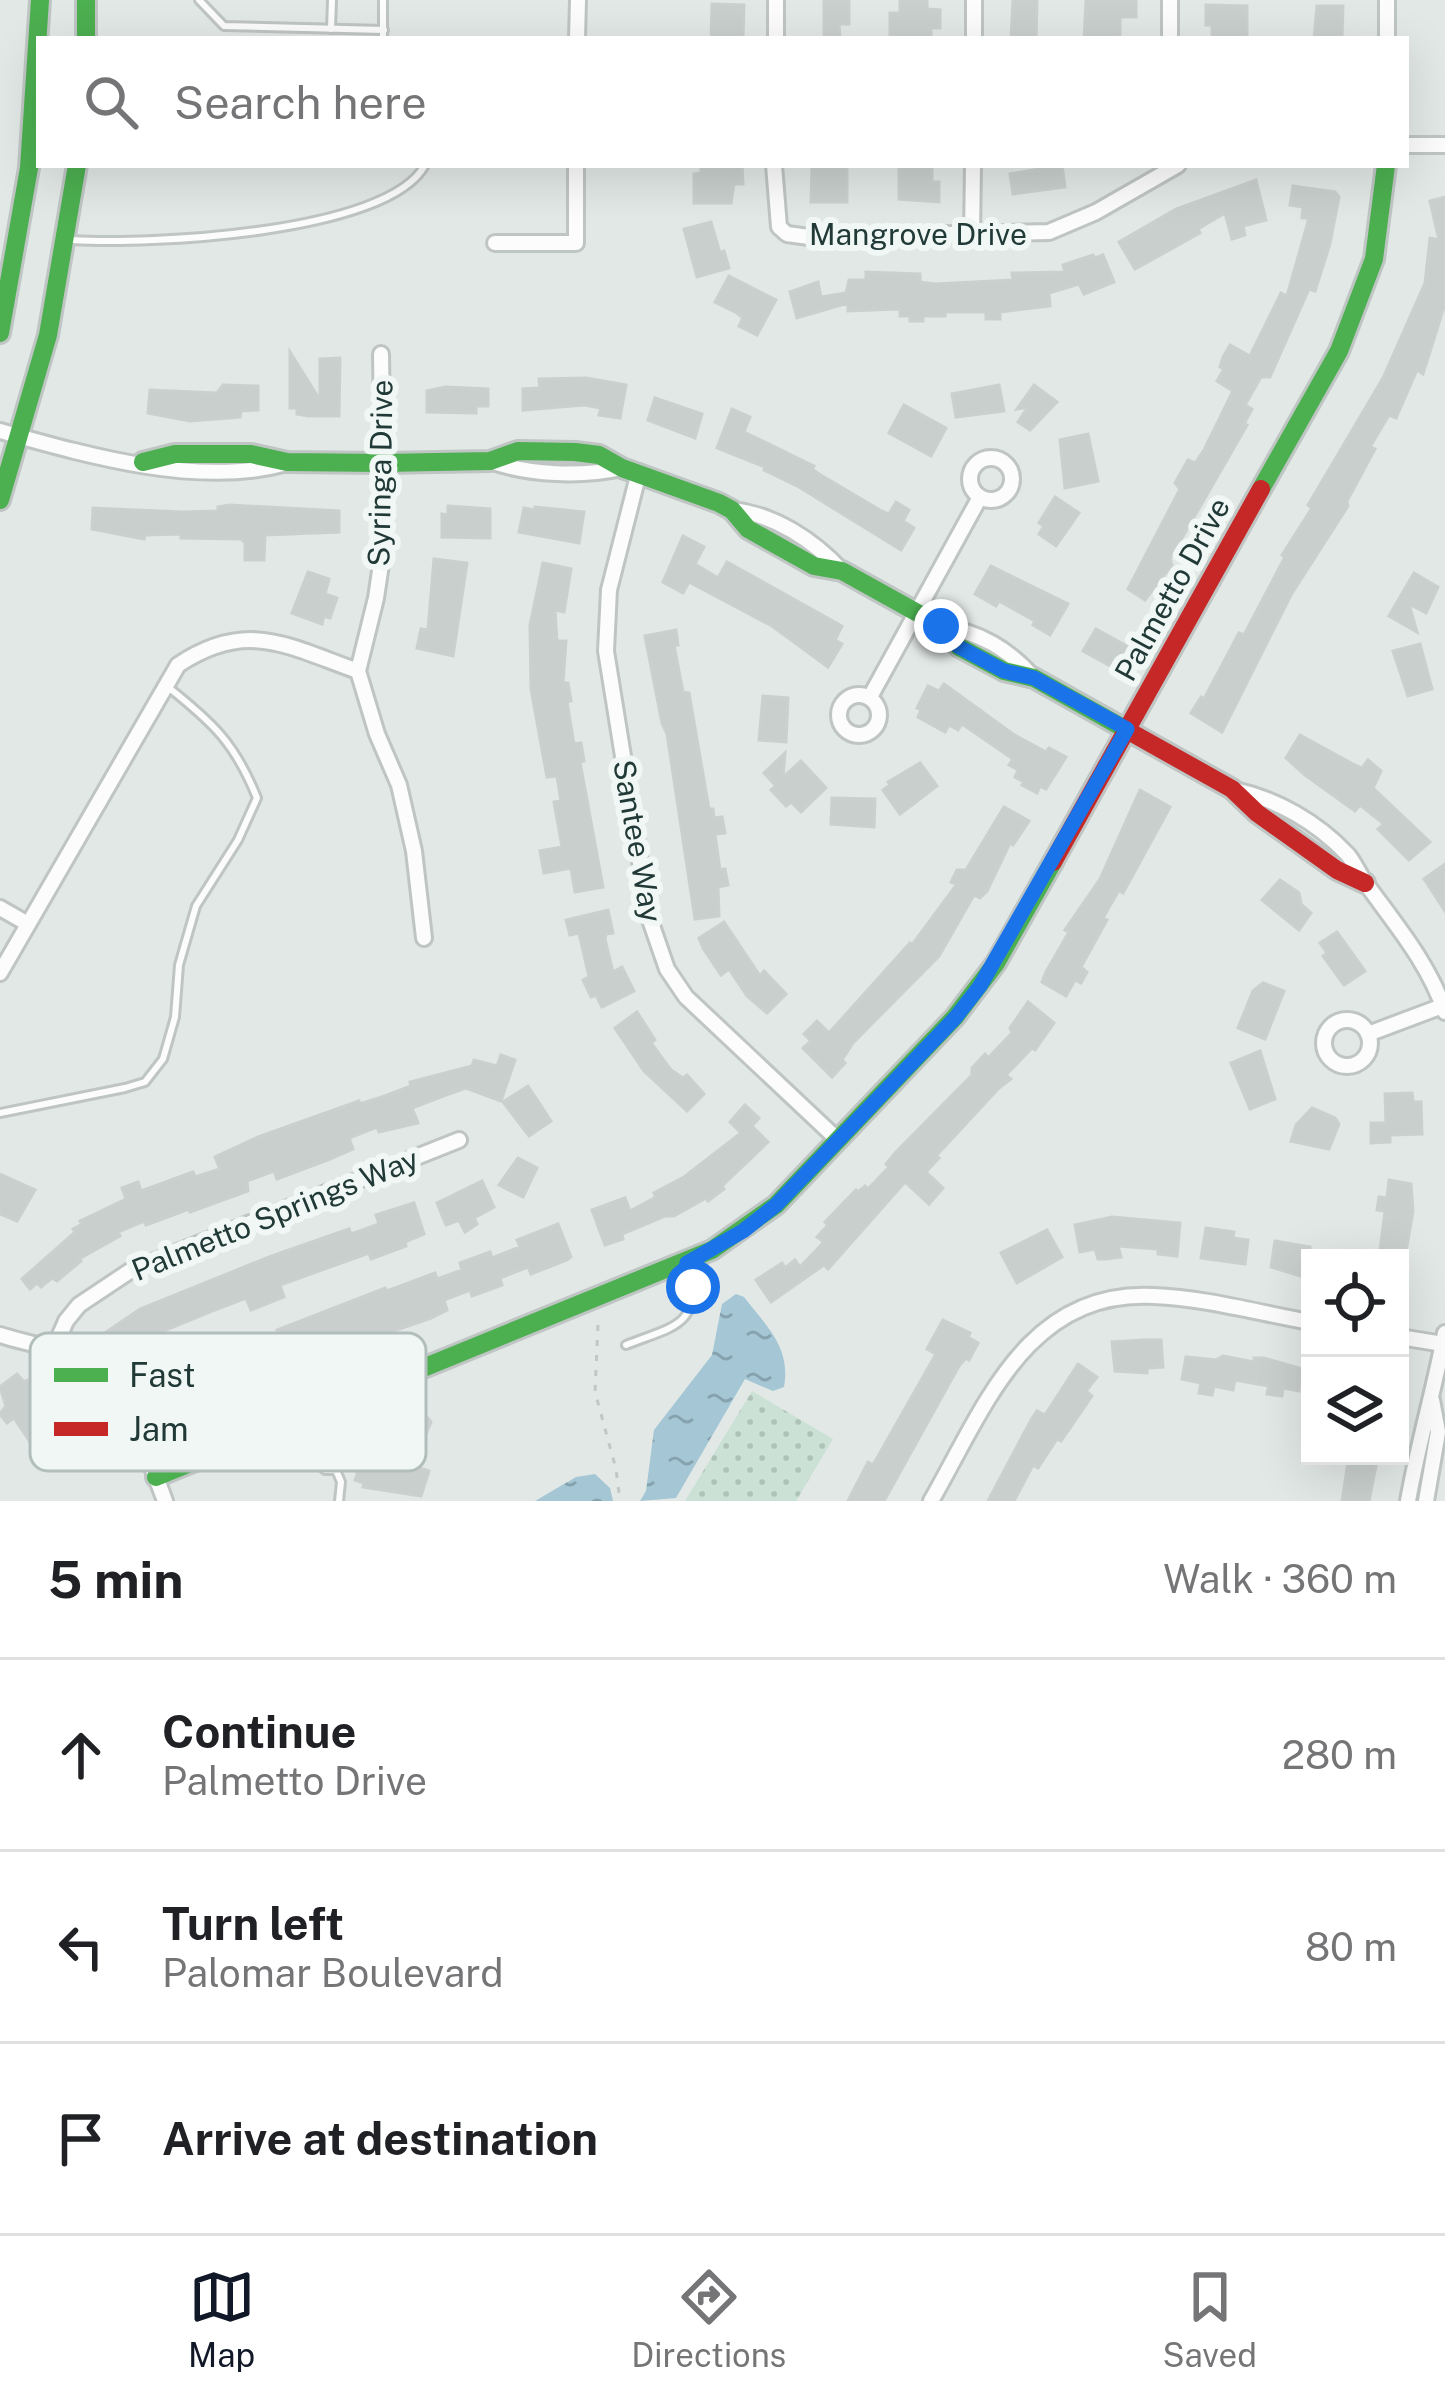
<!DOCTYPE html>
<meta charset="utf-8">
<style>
body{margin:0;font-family:"Public Sans",sans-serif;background:#f2f2f2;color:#202124}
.controls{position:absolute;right:36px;bottom:36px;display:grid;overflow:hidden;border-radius:0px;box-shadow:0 12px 48px #0002}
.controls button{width:108px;height:108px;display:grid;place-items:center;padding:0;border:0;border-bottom:3px solid #e0e0e0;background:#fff;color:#202124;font:60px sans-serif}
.stop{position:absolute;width:36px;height:36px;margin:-27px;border:9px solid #1a73e8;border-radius:50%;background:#fff}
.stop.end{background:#1a73e8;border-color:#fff;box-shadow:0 3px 12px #0008}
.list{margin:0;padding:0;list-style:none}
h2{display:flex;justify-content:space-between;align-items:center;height:156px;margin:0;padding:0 48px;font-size:51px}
h2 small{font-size:39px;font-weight:400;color:#757577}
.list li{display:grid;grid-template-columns:78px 1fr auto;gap:36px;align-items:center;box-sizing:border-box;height:192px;padding:0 48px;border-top:3px solid #e0e0e0}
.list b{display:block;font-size:45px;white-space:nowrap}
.list p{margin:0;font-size:39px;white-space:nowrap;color:#757577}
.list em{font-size:39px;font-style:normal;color:#757577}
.icon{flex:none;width:66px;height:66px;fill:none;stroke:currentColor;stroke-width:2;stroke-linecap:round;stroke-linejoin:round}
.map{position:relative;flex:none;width:1445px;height:1501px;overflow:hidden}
.search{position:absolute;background:#fff;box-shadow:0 12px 48px #0002;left:36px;right:36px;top:36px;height:132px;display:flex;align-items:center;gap:30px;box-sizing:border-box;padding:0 42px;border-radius:0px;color:#757577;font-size:45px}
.sheet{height:732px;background:#fff}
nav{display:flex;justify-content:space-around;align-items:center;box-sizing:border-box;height:168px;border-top:3px solid #e0e0e0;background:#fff;font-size:33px;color:#757577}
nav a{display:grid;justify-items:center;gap:6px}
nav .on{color:#111827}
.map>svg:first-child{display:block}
.park{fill:url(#park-dots)}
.water{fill:url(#water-ripples)}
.building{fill:#c9cfcd;stroke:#cbd0cf;stroke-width:3}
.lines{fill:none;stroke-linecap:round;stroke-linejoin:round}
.lane-casing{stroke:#bfc5c3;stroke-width:12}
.street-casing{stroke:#bfc5c3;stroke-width:20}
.fast-casing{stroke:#bec5c3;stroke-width:24}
.jam-casing{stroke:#bec5c3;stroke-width:24}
.path{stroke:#c0c8c7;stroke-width:3;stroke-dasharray:6 9;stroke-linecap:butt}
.lane{stroke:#fbfcfb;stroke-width:6}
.street{stroke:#fbfcfb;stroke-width:14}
.fast{stroke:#4caf50;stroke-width:18}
.jam{stroke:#c62828;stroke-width:18}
.route{stroke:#1a73e8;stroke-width:15}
.labels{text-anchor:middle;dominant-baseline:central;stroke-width:12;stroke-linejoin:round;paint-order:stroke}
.street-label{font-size:30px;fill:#213a37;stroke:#f0f7f4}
.key{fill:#f0f7f4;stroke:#b2bebb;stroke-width:3}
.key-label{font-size:33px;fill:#213a37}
</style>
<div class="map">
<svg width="1445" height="1501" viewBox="0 0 1445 1501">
<defs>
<pattern id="park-dots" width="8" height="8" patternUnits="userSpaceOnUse" patternTransform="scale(3)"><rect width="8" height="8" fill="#cbe1d6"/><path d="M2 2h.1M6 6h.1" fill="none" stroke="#aec2b8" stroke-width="1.8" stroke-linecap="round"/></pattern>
<pattern id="water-ripples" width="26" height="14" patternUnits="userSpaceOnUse" patternTransform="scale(3)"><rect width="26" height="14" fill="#a4c6d5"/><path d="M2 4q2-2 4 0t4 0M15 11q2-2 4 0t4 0" fill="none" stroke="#85a2ae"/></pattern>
</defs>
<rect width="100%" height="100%" fill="#e2e8e6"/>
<!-- park -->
<path class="park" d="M752 1391 833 1439 796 1501H685Z"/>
<!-- water -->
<g class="water">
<path d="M736 1294 744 1297C767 1327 791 1347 784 1387L773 1391 745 1379 676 1498 640 1501 646 1491 654 1430 712 1355 722 1304Z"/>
<path d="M595 1474 610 1488 613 1501H535L576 1477Z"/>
</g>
<!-- building -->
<g class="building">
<path d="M824 0H849V24H839L840 39H824Z"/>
<path d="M900 0H927V9L940 10V28H931V39H890V13H900Z"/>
<path d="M1013 0H1037L1036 39H1011Z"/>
<path d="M1086 0H1136V17H1120V39H1084Z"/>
<path d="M712 4 744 5 743 39H711Z"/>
<path d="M1206 5 1247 6V39H1212V25H1206Z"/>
<path d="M1317 6H1343L1342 39H1314Z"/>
<path d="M701 165H742L743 184H734L731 203H694V174L701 173Z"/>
<path d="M812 165H847V202H811Z"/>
<path d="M1062 165 1065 187 1013 194 1010 174Z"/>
<path d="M899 167H932V182H939V202L899 199Z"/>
<path d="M1256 180 1266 220 1243 226 1245 235 1232 239 1225 213 1198 229 1200 233 1135 269 1119 242 1176 209Z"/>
<path d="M1293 186 1335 192 1339 197 1330 244 1315 291 1309 289 1270 377H1261L1245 405 1252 409 1244 424 1247 425 1170 559 1172 565 1145 600 1128 589 1180 489 1175 483 1188 460 1195 463 1204 450 1233 391 1217 381 1224 369 1220 367 1223 357 1230 345 1250 356 1281 293 1287 296 1309 218H1302L1303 207 1290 205Z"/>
<path d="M1445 197V304L1423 374 1417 370 1396 418 1389 415 1370 447 1375 449 1347 501 1348 506 1291 595 1222 732 1191 713 1201 697 1204 699 1239 633 1244 635 1285 557 1282 555 1312 508 1308 505 1383 378 1425 283 1430 238 1439 240 1430 201Z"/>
<path d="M711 222 720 253 724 251 729 268 697 277 684 229Z"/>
<path d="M1093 255 1095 258 1103 255 1114 282 1084 294 1079 284 1049 293 1050 306 1000 312V319H986V312H945V316H923V321H910V316H900V309L848 311V303L797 318 790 292 818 282 821 297 846 293 849 280H866V272L920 274V282L935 284 1013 280 1012 273 1065 272 1063 265Z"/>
<path d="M729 276 776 300 757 335 739 326 743 318 737 313 715 302Z"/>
<path d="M290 352 320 400V359L340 358 339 416H308L297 414V408H290Z"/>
<path d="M586 378 626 385 620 418 599 415 601 408 584 405 523 410V389L540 388 539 379Z"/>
<path d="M223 385 258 386V410L241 411 240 417 190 421 148 413 150 390 217 393Z"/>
<path d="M999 385 1004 411 956 417 952 394Z"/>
<path d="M1034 385 1057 402 1030 430 1018 422 1028 407 1017 409Z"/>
<path d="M445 387 488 389V406H476V413L427 412V391Z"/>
<path d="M655 398 702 414 695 438 648 420Z"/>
<path d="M904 405 946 428 931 456 889 433Z"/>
<path d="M732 409 750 417 744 432 814 466 812 469 819 474 880 510 889 514 896 502 909 510 903 521 914 528 901 550 799 487 764 470 765 467 717 448Z"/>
<path d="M1088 434 1098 481 1065 488 1060 440Z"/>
<path d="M1055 497 1079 513 1056 546 1039 534 1044 526 1039 523Z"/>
<path d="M229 505 339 511V532L265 535 264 560H245V543L241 539 181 538V534L145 535 144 539 92 529 93 508 183 512 218 511V507Z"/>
<path d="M448 506 490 509V538L442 537V514L448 515Z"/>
<path d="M535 507 584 512 579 543 519 532 524 508 534 510Z"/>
<path d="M683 536 704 547 695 564 718 578 727 562 842 626 835 640 842 644 828 667 772 626 689 582 683 593 663 582Z"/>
<path d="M434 559 467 563 453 656 417 648 421 629 428 630Z"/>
<path d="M543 563 571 569 564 612 555 610 557 641H566L563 683H568L571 701 567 702 574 744 581 743 584 761 580 762 603 887 575 892 571 868 544 873 540 851 562 847 554 802 561 801 557 776 547 777 531 689 530 625Z"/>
<path d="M991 566 1068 604 1050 635 1033 625 1035 621 999 601 996 606 975 594Z"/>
<path d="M308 572 329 579 325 594 337 598 330 618 324 616 322 624 292 613Z"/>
<path d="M1414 573 1438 587 1426 613 1409 604 1417 632 1389 616Z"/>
<path d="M1096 629 1127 646 1114 668 1083 651Z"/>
<path d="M676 630 678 645H674L683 692 689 693 709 809H713L714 818 722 817 725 833 715 834 720 870 725 869 728 885 718 887 719 916 695 919 667 734 662 723 645 636Z"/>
<path d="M1420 644 1432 689 1408 696 1393 651Z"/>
<path d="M944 684 1013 734 1046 752 1049 748 1066 757 1046 789 1040 786 1037 793 1022 785 1024 782 1015 777 1018 770 1009 765 1013 759 962 724 958 730 949 725 945 732 918 717 921 710 917 708 928 686 939 691Z"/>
<path d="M763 696 788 698 786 742 759 740Z"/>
<path d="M1300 735 1353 764 1362 768 1368 760 1381 771 1373 788 1430 842 1409 860 1378 829 1384 824 1360 805 1355 811 1305 775 1286 758Z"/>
<path d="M785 753 783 777 801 761 826 788 801 812 791 802 786 806 771 790 776 786 764 773Z"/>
<path d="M920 763 937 786 900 814 883 790 890 785 888 782Z"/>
<path d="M1140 790 1170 807 1123 893 1119 890 1103 918 1107 920 1081 967 1087 972 1081 983 1075 980 1066 996 1042 982 1046 972 1069 932 1065 930 1100 879Z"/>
<path d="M832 798 875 799 874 827 831 824Z"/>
<path d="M1004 807 1029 821 1013 845 1010 843 987 891 980 898 974 895 939 956 853 1043 842 1060 845 1063 832 1077 803 1048 811 1041 804 1034 817 1021 829 1033 910 943 912 945 957 884 951 882 957 870H966Z"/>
<path d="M1445 864V911L1424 879Z"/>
<path d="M1280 880 1299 893 1301 904 1311 913 1299 930 1262 900Z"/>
<path d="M608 910 613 933 606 934 605 939 613 972 622 967 634 991 602 1007 596 995 591 997 583 980 589 977 579 933 570 935 566 920Z"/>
<path d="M724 922 760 976 764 971 786 994 767 1013 747 996 729 969 721 975 703 948 699 938Z"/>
<path d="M1337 932 1365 971 1344 985 1323 956 1327 953 1320 943Z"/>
<path d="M1263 983 1284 991 1265 1039 1238 1028 1253 991Z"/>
<path d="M1028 1002 1054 1023 1035 1050 1032 1048 1006 1075 1011 1079 999 1088 936 1156 939 1158 926 1172 943 1188 929 1204 905 1182 828 1269 824 1265 771 1302 756 1280 782 1263 785 1268 795 1260 800 1267 824 1242 817 1237 828 1225 825 1222 856 1190 858 1192 865 1186 868 1189 889 1167 886 1164 896 1152 972 1075V1068L985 1054 988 1058 1012 1033 1010 1028Z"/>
<path d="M637 1012 655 1040 651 1043 671 1070 683 1078 687 1075 704 1094 687 1111 644 1071 615 1028Z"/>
<path d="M1260 1051 1275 1099 1250 1109 1231 1063Z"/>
<path d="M501 1055 515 1060 501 1101 466 1088 446 1095 412 1108 418 1123 379 1132 377 1127 349 1138 353 1149 330 1159 277 1179 274 1171 247 1181 248 1191 190 1212 189 1209 146 1225 144 1221 118 1232 120 1236 79 1259 81 1261 57 1281 52 1278 41 1287 37 1283 30 1289 22 1279 75 1232 73 1229 82 1224 80 1221 126 1199 122 1188 138 1182 141 1191 193 1172 195 1177 220 1169 215 1157 258 1137 359 1101 360 1104 385 1096 411 1086 410 1082 472 1066 474 1060 497 1066Z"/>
<path d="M528 1086 551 1121 529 1136 503 1102Z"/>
<path d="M1412 1093 1413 1102H1421L1422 1134 1390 1135V1142L1371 1143V1123H1386L1385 1094Z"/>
<path d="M745 1105 759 1118 752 1126 768 1142 722 1186 724 1189 708 1201 706 1198 674 1216H665L622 1234 623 1239 605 1245 592 1210 625 1198 630 1211 656 1197 654 1193 684 1177 741 1133 730 1122Z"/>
<path d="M1312 1108 1335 1118 1339 1124 1329 1149 1291 1141 1296 1125Z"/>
<path d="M518 1158 537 1168 523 1197 499 1185Z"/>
<path d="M0 1174 35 1190 17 1221 0 1214Z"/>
<path d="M1389 1180 1411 1184 1413 1211 1405 1258H1379L1385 1211 1377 1210 1379 1197 1387 1198Z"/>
<path d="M482 1181 494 1207 474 1218 477 1224 465 1232 459 1220 446 1225 437 1203Z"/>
<path d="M414 1203 424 1234 405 1242 406 1246 371 1259 369 1253 280 1285 284 1297 251 1310 246 1298 212 1311 151 1336 155 1342 144 1350 140 1344 118 1359 102 1335 140 1309 269 1257 349 1229 351 1234 379 1224 376 1215Z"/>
<path d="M1112 1217 1180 1223 1177 1256 1158 1254V1249L1118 1246 1121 1257 1106 1259H1098L1095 1249 1080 1252 1075 1225Z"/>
<path d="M558 1224 571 1257 567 1260 531 1274 528 1267 500 1278 502 1285 472 1296 470 1290 444 1300 447 1310 431 1318 362 1342 360 1339 242 1388 239 1381 231 1384 224 1366 232 1363 229 1356 280 1336 277 1330 385 1288 387 1291 435 1273 437 1279 462 1270 460 1263 490 1252 492 1258 520 1247 517 1240Z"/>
<path d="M1206 1228 1234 1232 1233 1238 1248 1240 1245 1264 1201 1258Z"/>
<path d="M1047 1230 1062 1257 1017 1283 1001 1253Z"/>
<path d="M1275 1241 1310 1247V1279L1271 1267Z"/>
<path d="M943 1320 970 1333 968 1337 978 1343 969 1360 966 1358 959 1366 884 1501H848L868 1462 873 1465 936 1354 927 1349Z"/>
<path d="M1144 1340H1161L1163 1367 1147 1368V1373L1115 1371 1112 1342Z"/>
<path d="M1223 1356 1254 1362V1358H1264L1303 1369 1299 1391 1283 1388 1282 1396 1267 1394 1269 1386 1235 1380 1233 1390 1214 1386 1212 1395 1199 1393 1201 1383 1182 1379 1186 1357 1216 1360Z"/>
<path d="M1078 1364 1097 1377 1086 1391 1092 1396 1061 1441 1057 1439 1038 1468 1033 1465 1014 1501H988L1031 1420 1037 1411 1045 1415Z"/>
<path d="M17 1374 24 1382 27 1380 48 1406 61 1397 70 1412 62 1418 76 1439 86 1433 100 1453 78 1468 62 1445 49 1454 37 1437 30 1442 14 1418 7 1423 0 1414 6 1406 0 1387Z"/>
<path d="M411 1412H423L431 1422 413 1466 429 1471 421 1496 363 1487 364 1483 355 1480 358 1472 351 1469 356 1454 363 1456 366 1448 374 1450 375 1447 395 1453 407 1415Z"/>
<path d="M1349 1456H1378L1369 1501H1342Z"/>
</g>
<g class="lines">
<!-- lane casing -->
<g class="lane-casing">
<g id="lane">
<path d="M199 0 224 26 384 30"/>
<path d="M331 29 332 0"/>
<path d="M383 39V0"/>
<path d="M72 240C146 245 388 234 425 165"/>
<path d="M0 1113 125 1088 145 1082 163 1059 175 1017 179 965 196 906 238 840 257 798C235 743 213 723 168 687"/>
<path d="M626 1345C674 1326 703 1326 688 1266"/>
<path d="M315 1416 327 1445H337L344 1453 343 1464 336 1470H325L318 1462 319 1452 327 1445"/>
<path d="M336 1470 341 1482 339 1501"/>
</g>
</g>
<!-- street casing -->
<g class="street-casing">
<g id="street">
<path d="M577 39 578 0"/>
<path d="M776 39V0"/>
<path d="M974 39V0"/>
<path d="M1170 39V0"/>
<path d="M1387 39V0"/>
<path d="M1406 145H1445"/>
<path d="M774 165 779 227 787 234 809 237 1049 232 1096 212 1178 165"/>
<path d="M972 235 973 165"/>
<path d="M495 243H576V165"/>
<path d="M381 354 384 544 376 598 358 671 377 734 399 785 414 851 424 938"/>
<path d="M0 431C86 455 196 487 283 464"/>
<circle cx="991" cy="479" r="21"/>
<path d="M490 461C530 475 581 477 622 468"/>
<path d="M639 472 609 590 606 651 649 917 667 969 686 997 838 1140"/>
<path d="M732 510C774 514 813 540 842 571"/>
<path d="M942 627C980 632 1008 649 1034 678"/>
<circle cx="859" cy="715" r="20"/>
<path d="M870 697 980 497"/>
<path d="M1235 790C1276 799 1317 822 1347 854 1355 863 1359 875 1367 885 1396 925 1429 964 1445 1012"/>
<path d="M0 908 28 924"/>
<path d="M0 973 178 665C247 619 287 646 358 671"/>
<circle cx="1347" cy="1043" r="23"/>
<path d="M1368 1034 1445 1005"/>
<path d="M0 1335C18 1341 38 1344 55 1351 116 1378 144 1443 165 1501"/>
<path d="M1400 1337 1443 1344"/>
<path d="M53 1351 66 1321 79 1305 130 1271 459 1140"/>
<path d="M931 1501C984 1409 1026 1289 1154 1296 1206 1298 1259 1313 1310 1322"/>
<path d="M1408 1501C1418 1444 1434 1390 1445 1333"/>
<path d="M1426 1501 1438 1432 1432 1400"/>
</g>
</g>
<!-- fast casing -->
<g class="fast-casing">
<g id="fast">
<path d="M86 0V39"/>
<path d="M0 333 29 168 40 0"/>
<path d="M143 462 175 454H251L287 462 383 463 490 461 518 451 575 452 599 455 622 468 719 503 732 510 748 529 814 566 842 571 941 626 959 647 1004 671 1034 678 1132 733"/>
<path d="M1261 489 1339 351 1374 259 1386 165"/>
<path d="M0 500 48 335 77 165"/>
<path d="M156 1477 712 1250 776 1205 955 1017 996 963 1053 862"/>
</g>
</g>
<!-- jam casing -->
<g class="jam-casing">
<g id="jam">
<path d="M1132 733 1232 789 1257 813 1337 870 1365 883"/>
<path d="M1053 862 1261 489"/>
</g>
</g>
<!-- path -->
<path class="path" d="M598 1325 595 1392 616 1469 620 1501"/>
<!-- lane -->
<use href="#lane" class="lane"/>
<!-- street -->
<use href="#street" class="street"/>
<!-- fast -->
<use href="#fast" class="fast"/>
<!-- jam -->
<use href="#jam" class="jam"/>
</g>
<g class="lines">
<!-- route -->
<path class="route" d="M693 1287 687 1263 743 1231 776 1205 955 1018 980 986 1127 729 1034 678 1004 671 959 647 941 626"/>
</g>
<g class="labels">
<!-- street labels -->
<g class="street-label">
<text x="918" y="234">Mangrove Drive</text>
<text transform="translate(380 473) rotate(-89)">Syringa Drive</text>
<text transform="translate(1172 589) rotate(-61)">Palmetto Drive</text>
<text transform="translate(638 841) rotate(80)">Santee Way</text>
<text transform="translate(275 1214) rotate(-22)">Palmetto Springs Way</text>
</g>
</g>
<!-- legend -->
<rect x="30" y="1333" width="396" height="138" rx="18" class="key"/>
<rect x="54" y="1368" width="54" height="14" fill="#4caf50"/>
<rect x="54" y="1422" width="54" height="14" fill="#c62828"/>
<g class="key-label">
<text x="129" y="1387">Fast</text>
<text x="129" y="1441">Jam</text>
</g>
</svg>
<div class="controls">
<button><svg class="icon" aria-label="locate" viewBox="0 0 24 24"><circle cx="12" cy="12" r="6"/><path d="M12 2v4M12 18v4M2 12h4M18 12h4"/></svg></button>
<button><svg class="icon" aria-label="layers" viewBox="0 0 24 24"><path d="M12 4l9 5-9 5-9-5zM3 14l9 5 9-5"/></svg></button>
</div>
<div class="stop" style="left:693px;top:1287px"></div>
<div class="stop end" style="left:941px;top:626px"></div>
<div class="search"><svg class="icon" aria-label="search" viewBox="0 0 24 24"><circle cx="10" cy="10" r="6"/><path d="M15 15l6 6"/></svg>Search here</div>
</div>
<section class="sheet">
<h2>5 min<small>Walk · 360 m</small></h2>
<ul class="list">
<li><svg class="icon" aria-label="ahead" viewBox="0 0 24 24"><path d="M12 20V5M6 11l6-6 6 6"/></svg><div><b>Continue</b><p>Palmetto Drive</p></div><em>280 m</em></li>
<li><svg class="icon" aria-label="left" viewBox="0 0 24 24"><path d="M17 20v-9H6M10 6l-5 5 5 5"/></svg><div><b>Turn left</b><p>Palomar Boulevard</p></div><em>80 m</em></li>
<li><svg class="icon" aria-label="arrive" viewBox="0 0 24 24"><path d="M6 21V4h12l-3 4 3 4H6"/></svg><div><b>Arrive at destination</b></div></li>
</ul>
</section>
<nav>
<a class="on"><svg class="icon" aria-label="map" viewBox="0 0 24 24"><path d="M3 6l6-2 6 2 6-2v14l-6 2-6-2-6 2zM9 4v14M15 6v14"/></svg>Map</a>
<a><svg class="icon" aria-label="directions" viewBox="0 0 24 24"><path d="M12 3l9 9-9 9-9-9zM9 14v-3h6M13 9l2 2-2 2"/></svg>Directions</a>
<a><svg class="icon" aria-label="saved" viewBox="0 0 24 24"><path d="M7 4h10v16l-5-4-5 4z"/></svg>Saved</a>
</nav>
